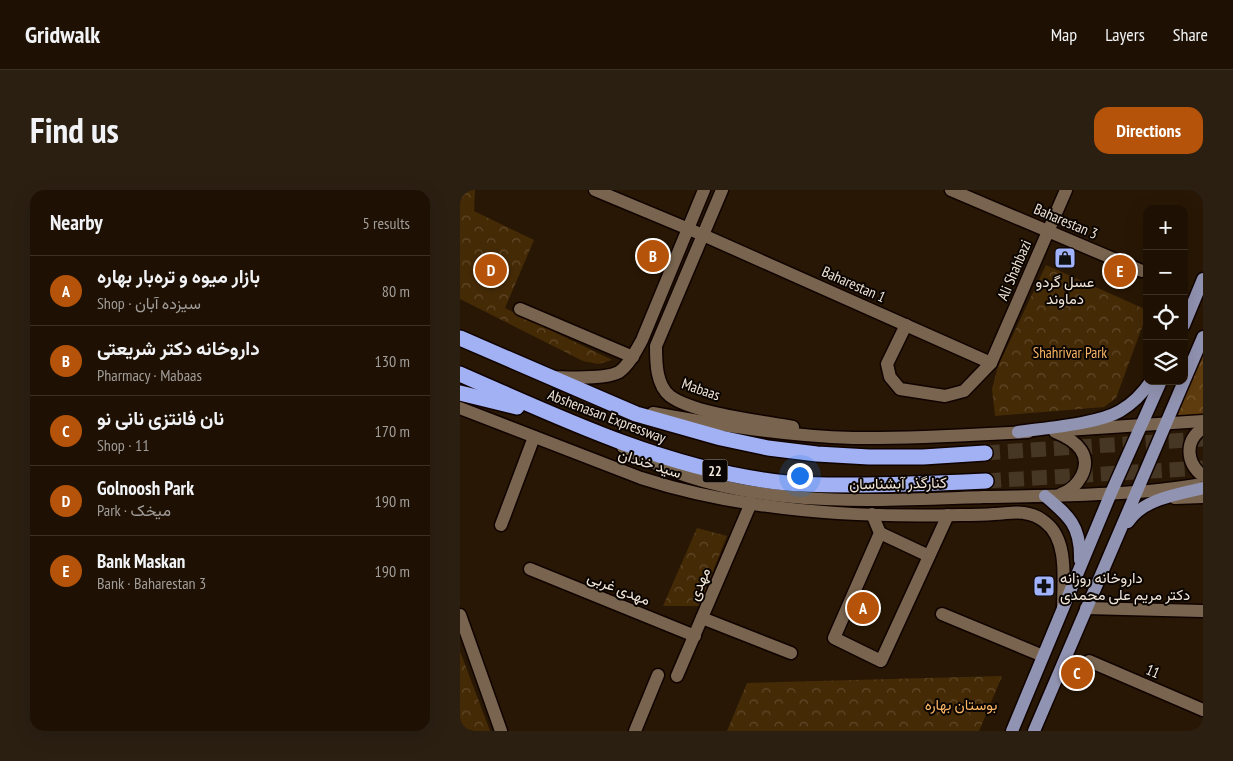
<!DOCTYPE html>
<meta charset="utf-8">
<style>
body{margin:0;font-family:"PT Sans Narrow",Vazirmatn,sans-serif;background:#2b1f12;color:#f1f3f6}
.controls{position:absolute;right:15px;top:15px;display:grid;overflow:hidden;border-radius:10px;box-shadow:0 5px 20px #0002}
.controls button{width:45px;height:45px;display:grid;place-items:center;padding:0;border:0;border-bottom:1px solid #3c3125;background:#1e1103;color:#f1f3f6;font:25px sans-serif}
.you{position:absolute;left:339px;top:285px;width:18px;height:18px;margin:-12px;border:4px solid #fff;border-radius:50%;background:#1a73e8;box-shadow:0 0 0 8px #1a73e833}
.badge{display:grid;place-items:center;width:32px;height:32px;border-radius:50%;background:#b45309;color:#fff;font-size:16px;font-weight:700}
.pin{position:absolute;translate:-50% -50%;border:2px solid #fff;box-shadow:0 1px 5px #0006}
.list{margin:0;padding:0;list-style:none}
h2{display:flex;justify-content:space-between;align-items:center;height:65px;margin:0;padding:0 20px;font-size:21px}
h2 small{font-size:16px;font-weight:400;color:#a19d9a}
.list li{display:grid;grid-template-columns:32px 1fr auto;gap:15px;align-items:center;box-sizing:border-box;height:70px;padding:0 20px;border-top:1px solid #3c3125}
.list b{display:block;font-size:19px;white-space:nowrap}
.list p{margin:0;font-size:16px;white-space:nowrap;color:#a19d9a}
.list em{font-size:16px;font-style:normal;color:#a19d9a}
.icon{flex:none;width:28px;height:28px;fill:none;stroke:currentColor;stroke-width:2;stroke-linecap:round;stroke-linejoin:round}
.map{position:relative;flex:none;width:743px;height:541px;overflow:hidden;border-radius:15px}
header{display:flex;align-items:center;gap:30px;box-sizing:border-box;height:70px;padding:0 25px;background:#1e1103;border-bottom:1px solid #3c3125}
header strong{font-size:24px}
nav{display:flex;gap:28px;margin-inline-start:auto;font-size:18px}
.intro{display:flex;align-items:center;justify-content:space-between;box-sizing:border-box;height:120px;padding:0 30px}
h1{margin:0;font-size:35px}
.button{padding:12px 22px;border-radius:15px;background:#b45309;color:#fff;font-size:18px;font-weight:700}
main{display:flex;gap:30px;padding:0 30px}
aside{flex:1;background:#1e1103;border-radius:15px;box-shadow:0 5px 20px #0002}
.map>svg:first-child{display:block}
.forest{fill:url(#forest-crowns)}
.park{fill:url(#park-crowns)}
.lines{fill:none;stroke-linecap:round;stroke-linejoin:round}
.highway-tunnel{stroke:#463624;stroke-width:15;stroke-dasharray:15 8;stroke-linecap:butt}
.minor-casing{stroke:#100300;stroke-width:15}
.major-casing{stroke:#100300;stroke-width:15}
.highway-casing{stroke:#100300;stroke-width:18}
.minor{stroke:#79654f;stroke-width:12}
.major{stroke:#9193b2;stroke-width:12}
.highway{stroke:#a1b1f4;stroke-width:15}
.labels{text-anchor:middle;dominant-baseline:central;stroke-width:4;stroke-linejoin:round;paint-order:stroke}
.shield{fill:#0b0501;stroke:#aba298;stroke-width:1}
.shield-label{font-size:14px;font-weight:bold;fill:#f0e5d8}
.street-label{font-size:15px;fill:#f0e5d8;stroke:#0b0501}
.poi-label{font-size:15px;fill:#f0e5d8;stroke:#0b0501}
.park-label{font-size:15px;fill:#f9b565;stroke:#0b0501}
</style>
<header>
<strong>Gridwalk</strong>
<nav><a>Map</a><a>Layers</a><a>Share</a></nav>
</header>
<div class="intro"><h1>Find us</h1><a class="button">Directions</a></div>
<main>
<aside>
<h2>Nearby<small>5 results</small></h2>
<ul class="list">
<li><span class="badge">A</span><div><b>بازار میوه و تره‌بار بهاره</b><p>Shop · سیزده آبان</p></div><em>80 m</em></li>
<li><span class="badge">B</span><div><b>داروخانه دکتر شریعتی</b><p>Pharmacy · Mabaas</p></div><em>130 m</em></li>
<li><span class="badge">C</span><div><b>نان فانتزی نانی نو</b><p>Shop · 11</p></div><em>170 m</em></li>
<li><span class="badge">D</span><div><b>Golnoosh Park</b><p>Park · میخک</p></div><em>190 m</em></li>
<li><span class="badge">E</span><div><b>Bank Maskan</b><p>Bank · Baharestan 3</p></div><em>190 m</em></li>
</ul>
</aside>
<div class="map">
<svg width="743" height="541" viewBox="0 0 743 541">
<defs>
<pattern id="forest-crowns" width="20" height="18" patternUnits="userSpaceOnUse" patternTransform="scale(1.25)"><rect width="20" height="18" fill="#5f3c0e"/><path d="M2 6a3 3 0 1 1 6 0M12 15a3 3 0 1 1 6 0" fill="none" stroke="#765830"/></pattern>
<pattern id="park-crowns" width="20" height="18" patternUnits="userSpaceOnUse" patternTransform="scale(1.25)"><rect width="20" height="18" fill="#452a06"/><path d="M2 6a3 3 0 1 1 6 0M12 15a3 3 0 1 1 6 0" fill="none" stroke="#60492a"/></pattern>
</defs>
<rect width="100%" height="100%" fill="#281704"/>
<!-- forest -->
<path class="forest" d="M743 164V225L719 227 718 223Z"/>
<!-- park -->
<g class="park">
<path d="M0 0H15L14 21 74 50 45 118 152 170 138 174 123 171 0 109Z"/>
<path d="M586 75 687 120V124L656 208 644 217 535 226 532 199 538 176Z"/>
<path d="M237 338 267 346 239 416H203Z"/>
<path d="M0 461 30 541H0Z"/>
<path d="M542 486 519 541H267L287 493Z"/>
</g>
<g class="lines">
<!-- highway-tunnel -->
<g class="highway-tunnel">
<path d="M525 263 743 249"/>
<path d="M526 291 743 278"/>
</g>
<!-- minor casing -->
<g class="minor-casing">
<g id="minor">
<path d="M135 0 243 45 531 173"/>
<path d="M262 0 196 156C196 172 196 195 210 206 234 224 303 231 333 237"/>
<path d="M491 0 682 81"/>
<path d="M60 119 173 167"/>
<path d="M446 135 427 174 430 187 440 199 485 206 504 201 531 173 606 0"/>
<path d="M91 187C107 187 145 190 159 182 169 175 176 161 182 150L244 0"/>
<path d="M0 218 181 288C283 321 394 328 500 325 511 325 523 325 534 324 544 324 555 321 564 323 572 324 579 327 585 332 609 350 603 391 603 418"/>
<path d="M193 223C259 235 326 246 393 248 452 249 510 245 568 242"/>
<path d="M743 238C724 251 726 273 743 286"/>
<path d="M606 240 743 231"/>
<path d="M595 242C605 246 615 251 621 260 632 277 618 298 601 304"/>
<path d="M163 257C268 321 405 311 524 307 575 306 625 306 675 302 696 301 716 298 736 295"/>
<path d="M715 308 743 307"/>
<path d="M412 324 420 343 374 448 421 471 488 325"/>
<path d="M41 335 74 247"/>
<path d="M420 343 469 366"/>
<path d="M70 379 235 446"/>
<path d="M626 418 742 421"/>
<path d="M482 424 583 466"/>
<path d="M0 425 41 541"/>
<path d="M242 428 331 463"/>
<path d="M629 471 743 520"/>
<path d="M217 486 291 313"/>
<path d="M175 541 198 485"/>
</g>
</g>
<!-- major casing -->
<g class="major-casing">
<g id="major">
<path d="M724 135 743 89"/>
<path d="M558 242C585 238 638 234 660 221 672 214 683 203 691 191"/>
<path d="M585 306C609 326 621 336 620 370"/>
<path d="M668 332C684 308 717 305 743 298"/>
<path d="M552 541 651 303 701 191"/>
<path d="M574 541 743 147"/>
</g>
</g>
<!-- highway casing -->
<g class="highway-casing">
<g id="highway">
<path d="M0 148 176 224 261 248 308 258 357 264 409 267H463L525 263"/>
<path d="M0 184C98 227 196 274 303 290 333 295 364 295 394 295 438 295 482 293 526 291"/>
<path d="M0 203 57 217"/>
</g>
</g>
<!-- minor -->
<use href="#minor" class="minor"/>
<!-- major -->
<use href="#major" class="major"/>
<!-- highway -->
<use href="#highway" class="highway"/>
</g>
<!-- icons -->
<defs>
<g id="shop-square" transform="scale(1.125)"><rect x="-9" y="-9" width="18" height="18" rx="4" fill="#a1b3fd" stroke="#0b0501"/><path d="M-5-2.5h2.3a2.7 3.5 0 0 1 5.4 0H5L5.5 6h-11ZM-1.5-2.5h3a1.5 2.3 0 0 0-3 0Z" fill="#111"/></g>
<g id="pharmacy-square" transform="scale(1.125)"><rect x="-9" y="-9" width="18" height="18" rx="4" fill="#a1b3fd" stroke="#0b0501"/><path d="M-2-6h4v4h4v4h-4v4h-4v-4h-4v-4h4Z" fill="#111"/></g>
</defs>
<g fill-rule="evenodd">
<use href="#shop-square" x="605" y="68"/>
<use href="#pharmacy-square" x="584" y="396"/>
</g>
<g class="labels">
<!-- shield labels -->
<rect class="shield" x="242.5" y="269.5" width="25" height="23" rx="4"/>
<g class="shield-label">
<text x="255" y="281">22</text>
</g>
<!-- street labels -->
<g class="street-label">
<text transform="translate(606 31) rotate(23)">Baharestan 3</text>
<text transform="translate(554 80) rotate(-67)">Ali Shahbazi</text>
<text transform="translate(394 94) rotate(24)">Baharestan 1</text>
<text transform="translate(241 199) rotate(19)">Mabaas</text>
<text transform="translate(147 226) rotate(21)">Abshenasan Expressway</text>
<text transform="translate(190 273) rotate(18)">سید خندان</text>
<text transform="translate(438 293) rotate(-1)">کنارگذر آبشناسان</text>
<text transform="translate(239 394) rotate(-67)">مهدی</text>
<text transform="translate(159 398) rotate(22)">مهدی غربی</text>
<text transform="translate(693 481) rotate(23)">11</text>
</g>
<!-- poi labels -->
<g class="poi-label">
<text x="605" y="91">عسل گردو<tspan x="605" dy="17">دماوند</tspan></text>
<text x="600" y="387" text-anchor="start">داروخانه روزانه<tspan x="600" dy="17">دکتر مریم علی محمدی</tspan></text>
</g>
<!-- park labels -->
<g class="park-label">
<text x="610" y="162">Shahrivar Park</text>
<text x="501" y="514">بوستان بهاره</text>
</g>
</g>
</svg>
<div class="controls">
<button>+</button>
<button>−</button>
<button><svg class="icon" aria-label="locate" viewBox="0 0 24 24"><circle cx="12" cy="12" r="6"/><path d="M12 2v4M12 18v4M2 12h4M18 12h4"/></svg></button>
<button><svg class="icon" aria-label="layers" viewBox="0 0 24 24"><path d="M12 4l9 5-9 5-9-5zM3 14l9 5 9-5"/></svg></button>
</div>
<div class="you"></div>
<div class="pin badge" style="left:403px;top:418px">A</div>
<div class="pin badge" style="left:193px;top:66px">B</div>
<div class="pin badge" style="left:617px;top:483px">C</div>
<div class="pin badge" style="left:31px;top:80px">D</div>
<div class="pin badge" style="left:660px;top:81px">E</div>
</div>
</main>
